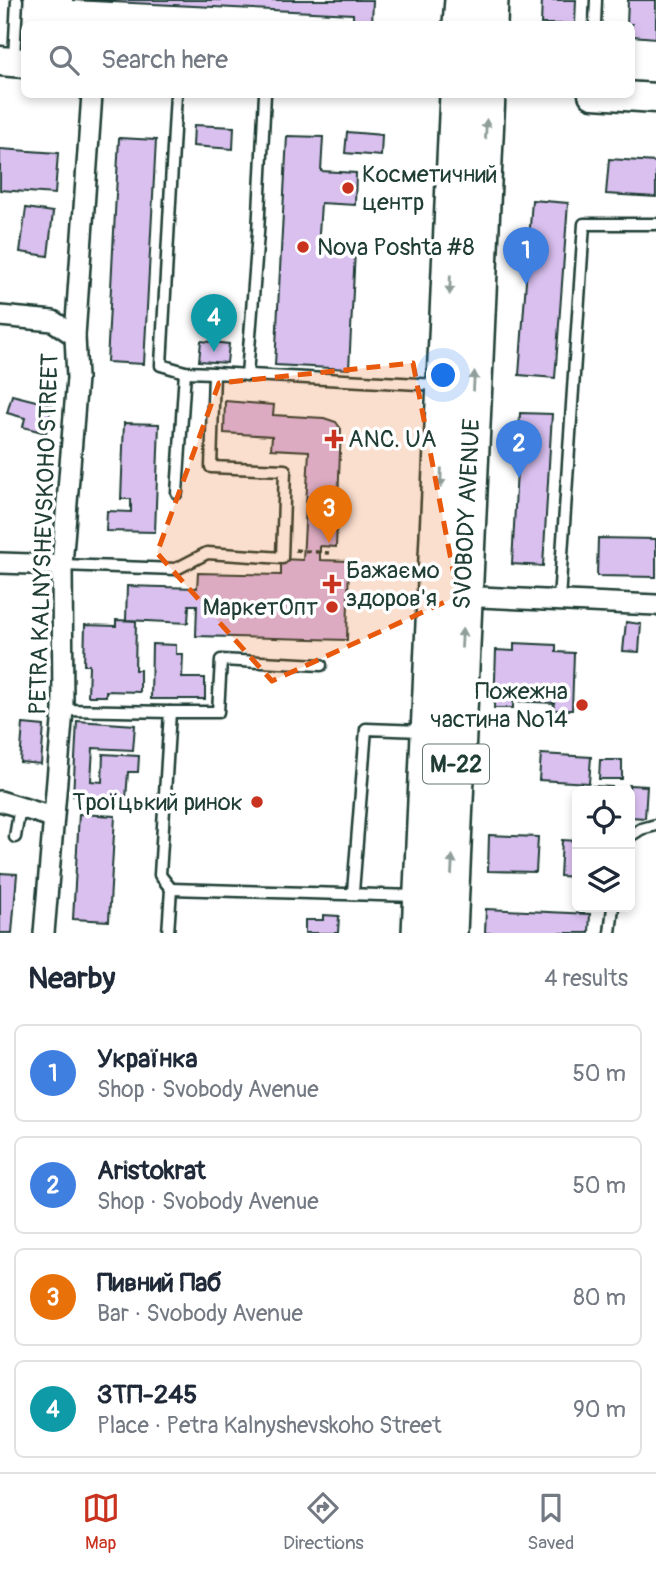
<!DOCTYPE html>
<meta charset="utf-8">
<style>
body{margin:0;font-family:Pangolin,sans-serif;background:#f2f2f3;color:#1f2937}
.controls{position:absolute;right:21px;bottom:21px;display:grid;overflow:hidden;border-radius:10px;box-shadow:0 4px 10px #0003}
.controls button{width:63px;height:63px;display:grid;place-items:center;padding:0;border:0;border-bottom:2px solid #e0e1e3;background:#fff;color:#1f2937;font:35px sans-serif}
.you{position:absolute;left:444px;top:376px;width:24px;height:24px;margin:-18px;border:5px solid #fff;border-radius:50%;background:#1a73e8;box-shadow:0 0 0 10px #1a73e833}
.badge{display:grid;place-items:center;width:46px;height:46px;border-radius:50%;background:#c8321e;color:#fff;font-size:23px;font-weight:700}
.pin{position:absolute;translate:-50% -58px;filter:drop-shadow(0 2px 4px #0008)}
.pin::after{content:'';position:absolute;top:37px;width:24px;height:21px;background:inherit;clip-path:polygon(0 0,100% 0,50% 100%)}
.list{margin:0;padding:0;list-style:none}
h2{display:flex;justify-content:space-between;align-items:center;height:91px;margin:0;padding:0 28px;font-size:30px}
h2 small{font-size:23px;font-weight:400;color:#747a83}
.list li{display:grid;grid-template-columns:46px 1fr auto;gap:21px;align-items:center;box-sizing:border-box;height:98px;margin:0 14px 14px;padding:0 14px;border:2px solid #e0e1e3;border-radius:10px}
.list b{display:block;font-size:26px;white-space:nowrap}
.list p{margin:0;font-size:23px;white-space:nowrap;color:#747a83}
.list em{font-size:23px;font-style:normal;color:#747a83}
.icon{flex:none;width:38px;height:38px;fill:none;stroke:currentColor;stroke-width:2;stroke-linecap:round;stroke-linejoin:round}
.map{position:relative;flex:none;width:656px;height:933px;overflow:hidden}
.search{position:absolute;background:#fff;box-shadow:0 4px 10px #0003;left:21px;right:21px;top:21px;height:77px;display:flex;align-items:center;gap:18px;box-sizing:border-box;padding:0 24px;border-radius:10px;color:#747a83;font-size:26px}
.sheet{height:539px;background:#fff}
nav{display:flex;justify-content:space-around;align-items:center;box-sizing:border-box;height:98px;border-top:2px solid #e0e1e3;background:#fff;font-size:19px;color:#747a83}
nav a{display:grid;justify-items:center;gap:4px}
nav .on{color:#c8321e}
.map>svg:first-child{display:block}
.building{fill:#dac0ef;stroke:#1f3d34;stroke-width:2}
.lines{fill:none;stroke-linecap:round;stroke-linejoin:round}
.lane-casing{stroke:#1f3d34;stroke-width:15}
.street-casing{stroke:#1f3d34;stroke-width:24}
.secondary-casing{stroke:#1f3d34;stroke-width:33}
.highway-casing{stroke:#1f3d34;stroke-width:40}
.path{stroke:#1f3d34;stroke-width:3.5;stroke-dasharray:5 5;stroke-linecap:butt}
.lane{stroke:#fff;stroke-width:10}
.street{stroke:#fff;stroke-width:19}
.secondary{stroke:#fff;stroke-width:28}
.highway{stroke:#fff;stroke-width:35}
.oneway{fill:#8f9e9a}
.marked{fill:#e8590c;fill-opacity:0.2;stroke:#e8590c;stroke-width:5;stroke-dasharray:14 9;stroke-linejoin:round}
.poi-dot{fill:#c8321e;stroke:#fff;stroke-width:2.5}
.labels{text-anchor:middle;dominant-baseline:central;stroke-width:7;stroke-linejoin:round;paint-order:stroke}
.shield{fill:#fff;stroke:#627771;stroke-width:2}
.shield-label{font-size:23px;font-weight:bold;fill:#1f3d34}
.poi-label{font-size:24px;fill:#1f3d34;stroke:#fff;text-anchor:start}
.street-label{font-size:24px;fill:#1f3d34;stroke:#fff}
</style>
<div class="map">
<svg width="656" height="933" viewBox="0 0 656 933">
<rect width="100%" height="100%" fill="#fff"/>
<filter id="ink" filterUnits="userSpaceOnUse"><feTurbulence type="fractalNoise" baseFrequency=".0143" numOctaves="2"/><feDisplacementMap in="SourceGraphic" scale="14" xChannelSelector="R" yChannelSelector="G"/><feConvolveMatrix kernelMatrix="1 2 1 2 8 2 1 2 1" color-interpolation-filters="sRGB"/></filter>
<g filter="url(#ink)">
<!-- building -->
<g class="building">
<path d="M72 0H373L372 24H353V14Z"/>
<path d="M542 0H576L575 24H541Z"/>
<path d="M628 0H656V38L632 36V24H627Z"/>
<path d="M194 125 234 127 233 149 193 146Z"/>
<path d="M347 132 382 135 381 156 345 153Z"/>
<path d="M287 136 323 137 321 171 356 173 355 205 321 203 318 249 355 251 349 369 275 365Z"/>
<path d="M119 138 156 140 144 364 107 362Z"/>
<path d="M0 149 58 153 55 194 0 190Z"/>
<path d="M609 159 656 162V197L606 194Z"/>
<path d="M532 200 568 203 555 378 519 375Z"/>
<path d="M26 208 53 212 48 256 20 252Z"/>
<path d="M201 341 229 344 227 363 199 361Z"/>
<path d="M12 395 52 405 46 433 23 427 25 418 7 413Z"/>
<path d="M225 401 274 405 273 415 324 418 336 422 341 429 336 547 320 546V560L349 561 347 640 196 636 197 605H189L188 623 126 620 127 586 197 588 198 573 281 575V559L303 560 309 451 271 449 272 436 224 433Z"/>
<path d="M520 413 552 414 543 566 512 564Z"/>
<path d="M124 423 159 424 155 532 106 531 107 511 131 512V499H121Z"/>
<path d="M598 538 656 539V577L597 576Z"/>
<path d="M116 620 136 621 135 670H140V692L106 691V696H88L89 665H84L85 625 116 626Z"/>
<path d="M626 622 641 624 639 652 623 651Z"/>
<path d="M514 643 556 645V652L574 653 572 710H553L554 703 513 701V708H494L496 650 514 651Z"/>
<path d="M152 644 176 645V654H183L182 678H205V699H151Z"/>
<path d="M77 721 135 725 133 750 93 748 91 781 102 782 103 754 139 756 138 772H128L126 799 73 796Z"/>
<path d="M23 724 44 726 41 764 20 762Z"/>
<path d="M541 754 591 757 589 783 539 780Z"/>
<path d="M600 760H622V779H599Z"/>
<path d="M629 785 647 786 645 818 630 817Z"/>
<path d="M593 786 612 787V791H593Z"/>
<path d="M79 814 115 816 109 921 73 919Z"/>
<path d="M489 835 538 837 536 872 488 871Z"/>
<path d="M562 840 577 841V877L560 876Z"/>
<path d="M0 873 17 874 12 933H0Z"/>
<path d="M486 909 590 914 589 933H485Z"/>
<path d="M323 915 339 916 338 933H305V920H323Z"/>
</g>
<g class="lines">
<!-- lane casing -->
<g class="lane-casing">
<g id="lane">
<path d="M595 24 596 0"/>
<path d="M14 58 17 0"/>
<path d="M176 94 161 365 185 372 214 373"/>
<path d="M247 375 258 233 265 94"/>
<path d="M177 493 185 372"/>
<path d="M62 565 176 569 207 553 282 558 285 470 211 467 214 373 438 385"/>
<path d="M559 600 584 224H656"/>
<path d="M63 710 170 712 160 875 171 889 168 933"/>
<path d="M170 712H218L221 660 321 665"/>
<path d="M630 836 641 829 656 825"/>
<path d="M15 837 20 807"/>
<path d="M171 889 416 896"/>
<path d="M353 892 366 729 422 731"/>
<path d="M610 933 613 907"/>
</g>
</g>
<!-- street casing -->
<g class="street-casing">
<g id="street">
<path d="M0 316 53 321 75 336"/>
<path d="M0 563 62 565"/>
<path d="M458 596 656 605"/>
<path d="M0 801 52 817"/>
<path d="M44 933 63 710 62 565 77 378 75 336 92 94"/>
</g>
</g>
<!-- secondary casing -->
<g class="secondary-casing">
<g id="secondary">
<path d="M0 61 24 63"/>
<path d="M593 94 656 98"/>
</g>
</g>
<!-- highway casing -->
<g class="highway-casing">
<g id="highway">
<path d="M461 24 463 0"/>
<path d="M489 24 490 0"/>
<path d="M420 933 458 94"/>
<path d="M449 933 487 94"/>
</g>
</g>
<!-- path -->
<path class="path" d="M295 550 329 553"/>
<!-- lane -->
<use href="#lane" class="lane"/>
<!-- street -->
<use href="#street" class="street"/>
<!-- secondary -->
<use href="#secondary" class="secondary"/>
<!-- highway -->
<use href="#highway" class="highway"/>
</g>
<!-- one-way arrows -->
<defs><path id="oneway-solid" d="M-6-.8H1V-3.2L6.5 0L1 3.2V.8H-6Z" transform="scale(1.75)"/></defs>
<g class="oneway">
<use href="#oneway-solid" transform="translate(486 129) rotate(-87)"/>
<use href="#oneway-solid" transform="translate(450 285) rotate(92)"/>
<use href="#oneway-solid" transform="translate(474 381) rotate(-87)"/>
<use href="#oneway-solid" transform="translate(441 478) rotate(92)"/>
<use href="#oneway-solid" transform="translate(462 638) rotate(-87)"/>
<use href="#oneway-solid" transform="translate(452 865) rotate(-87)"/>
</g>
</g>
<!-- marked area -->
<path class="marked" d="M413 363 458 596 272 681 157 553 219 383Z"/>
<!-- markers -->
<g class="poi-dot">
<circle cx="348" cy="188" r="7"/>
<circle cx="303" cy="247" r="7"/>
<path d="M330.5 428.5h7v7h7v7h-7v7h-7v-7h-7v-7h7z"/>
<path d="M328.5 573.5h7v7h7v7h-7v7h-7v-7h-7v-7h7z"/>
<circle cx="332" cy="607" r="7"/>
<circle cx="582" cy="705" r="7"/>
<circle cx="257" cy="802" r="7"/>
</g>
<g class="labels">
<!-- shield labels -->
<rect class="shield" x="423" y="744.5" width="66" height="39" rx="5"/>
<g class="shield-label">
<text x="456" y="764">М-22</text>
</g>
<!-- poi labels -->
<g class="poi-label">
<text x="362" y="174">Косметичний<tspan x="362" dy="28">центр</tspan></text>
<text x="317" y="247">Nova Poshta #8</text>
<text x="348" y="439">ANC. UA</text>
<text x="346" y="570">Бажаємо<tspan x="346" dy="28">здоров'я</tspan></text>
<text x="318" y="607" text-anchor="end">МаркетОпт</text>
<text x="568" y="691" text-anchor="end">Пожежна<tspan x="568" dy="28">частина №14</tspan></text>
<text x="243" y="802" text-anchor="end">Троїцький ринок</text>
</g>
<!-- street labels -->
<g class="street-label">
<text transform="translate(467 514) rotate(-87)">SVOBODY AVENUE</text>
<text transform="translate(44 534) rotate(-88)">PETRA KALNYSHEVSKOHO STREET</text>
</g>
</g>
</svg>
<div class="controls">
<button><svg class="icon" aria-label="locate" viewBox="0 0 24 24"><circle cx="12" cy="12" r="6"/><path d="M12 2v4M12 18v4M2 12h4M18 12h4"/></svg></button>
<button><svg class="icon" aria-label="layers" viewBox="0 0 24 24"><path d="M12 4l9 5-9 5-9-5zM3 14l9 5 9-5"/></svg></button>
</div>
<div class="you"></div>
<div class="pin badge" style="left:526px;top:285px;background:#3f7fe0">1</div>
<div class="pin badge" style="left:519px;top:478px;background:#3f7fe0">2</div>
<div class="pin badge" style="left:329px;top:543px;background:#e8710a">3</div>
<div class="pin badge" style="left:214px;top:352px;background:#0f9aa8">4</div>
<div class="search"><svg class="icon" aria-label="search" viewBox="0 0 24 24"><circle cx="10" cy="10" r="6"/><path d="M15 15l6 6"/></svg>Search here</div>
</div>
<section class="sheet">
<h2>Nearby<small>4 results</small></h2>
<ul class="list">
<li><span class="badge" style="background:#3f7fe0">1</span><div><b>Українка</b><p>Shop · Svobody Avenue</p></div><em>50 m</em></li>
<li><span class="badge" style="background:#3f7fe0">2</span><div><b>Aristokrat</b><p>Shop · Svobody Avenue</p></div><em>50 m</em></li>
<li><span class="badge" style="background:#e8710a">3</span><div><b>Пивний Паб</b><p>Bar · Svobody Avenue</p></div><em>80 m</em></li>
<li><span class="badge" style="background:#0f9aa8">4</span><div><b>ЗТП-245</b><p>Place · Petra Kalnyshevskoho Street</p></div><em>90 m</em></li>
</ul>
</section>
<nav>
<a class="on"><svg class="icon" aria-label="map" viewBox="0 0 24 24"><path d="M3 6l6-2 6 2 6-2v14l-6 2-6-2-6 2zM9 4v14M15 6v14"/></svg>Map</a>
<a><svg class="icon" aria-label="directions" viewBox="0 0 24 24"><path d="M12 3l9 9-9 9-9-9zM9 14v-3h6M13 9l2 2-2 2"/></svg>Directions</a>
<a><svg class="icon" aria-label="saved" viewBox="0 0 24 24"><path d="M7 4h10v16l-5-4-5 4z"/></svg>Saved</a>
</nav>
